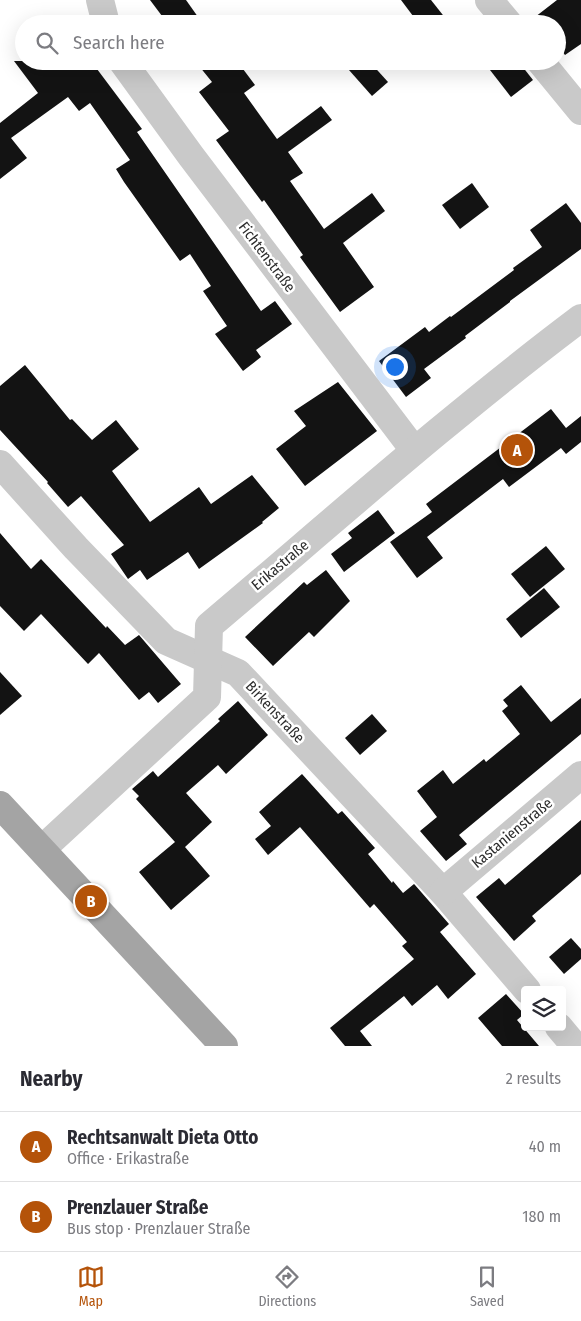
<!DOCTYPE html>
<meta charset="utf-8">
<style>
body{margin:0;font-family:"Fira Sans Condensed",sans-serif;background:#f7f7f7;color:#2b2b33}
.controls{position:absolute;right:15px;bottom:15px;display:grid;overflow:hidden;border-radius:5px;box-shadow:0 5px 20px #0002}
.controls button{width:45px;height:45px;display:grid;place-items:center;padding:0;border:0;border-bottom:1px solid #e1e1e2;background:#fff;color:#2b2b33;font:25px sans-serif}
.you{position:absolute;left:394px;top:366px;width:18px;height:18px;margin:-12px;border:4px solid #fff;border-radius:50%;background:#1a73e8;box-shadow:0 0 0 8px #1a73e833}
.badge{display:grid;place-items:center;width:32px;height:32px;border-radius:50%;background:#b45309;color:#fff;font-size:16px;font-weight:700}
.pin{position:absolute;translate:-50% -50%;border:2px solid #fff;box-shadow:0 1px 5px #0006}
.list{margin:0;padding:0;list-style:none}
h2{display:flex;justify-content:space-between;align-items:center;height:65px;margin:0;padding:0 20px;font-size:21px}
h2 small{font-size:16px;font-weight:400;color:#7c7c81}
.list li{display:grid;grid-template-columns:32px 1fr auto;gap:15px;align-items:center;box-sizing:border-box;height:70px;padding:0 20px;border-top:1px solid #e1e1e2}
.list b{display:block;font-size:19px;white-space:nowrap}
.list p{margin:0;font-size:16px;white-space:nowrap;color:#7c7c81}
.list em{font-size:16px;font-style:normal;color:#7c7c81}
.icon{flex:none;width:28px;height:28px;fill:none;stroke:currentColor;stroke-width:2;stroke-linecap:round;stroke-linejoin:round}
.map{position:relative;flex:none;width:581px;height:1046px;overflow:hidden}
.search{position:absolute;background:#fff;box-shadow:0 5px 20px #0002;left:15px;right:15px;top:15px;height:55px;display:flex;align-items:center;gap:12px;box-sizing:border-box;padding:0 18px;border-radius:28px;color:#7c7c81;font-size:19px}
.sheet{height:205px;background:#fff}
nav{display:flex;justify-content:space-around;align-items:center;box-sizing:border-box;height:70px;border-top:1px solid #e1e1e2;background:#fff;font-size:14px;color:#7c7c81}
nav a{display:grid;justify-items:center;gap:2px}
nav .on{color:#b45309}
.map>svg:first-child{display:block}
.building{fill:#131313}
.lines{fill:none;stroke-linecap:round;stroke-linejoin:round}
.minor{stroke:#c9c9c9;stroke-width:28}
.major{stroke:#a4a4a4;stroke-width:28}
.labels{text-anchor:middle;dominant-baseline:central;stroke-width:5;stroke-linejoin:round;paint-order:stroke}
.street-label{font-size:15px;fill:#2c2c2c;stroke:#fff}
</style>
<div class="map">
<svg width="581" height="1046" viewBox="0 0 581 1046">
<rect width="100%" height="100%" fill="#fff"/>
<!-- building -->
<g class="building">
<path d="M150 0H186L203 24H168Z"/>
<path d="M401 0H431L450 24H419Z"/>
<path d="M557 0H581V44L565 55 557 45V24H526Z"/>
<path d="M14 61H91L142 129 137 132 261 311 275 301 292 324 256 350 261 357 243 371 215 334 227 326 203 291 211 286 190 254 180 261 124 182 116 169 130 160 90 103 79 111 68 97 11 138 27 158 0 179V123L38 93Z"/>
<path d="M195 61H237L255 85 244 93 277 139 321 106 332 120 288 152 303 173 290 181 324 229 372 193 385 211 343 243 374 287 340 312 300 257 303 255 264 200 262 202 216 140 229 131 199 92 212 82Z"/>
<path d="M341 61H369L388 82 372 96Z"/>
<path d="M483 61H518L533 80 511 97Z"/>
<path d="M472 183 489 207 460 229 442 205Z"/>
<path d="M566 203 581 223V249L510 301V302L465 336 466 338 424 369 431 378 406 397 379 361 425 327 429 332 450 316 451 317 514 270 513 268 542 247 530 230Z"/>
<path d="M25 365 70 420 72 419 92 440 116 420 139 449 112 471 150 522 199 487 211 504 252 475 279 508 262 522 263 523 199 569 188 552 147 580 140 570 128 579 111 554 124 545 81 496 68 507 47 483 48 482 0 430V386Z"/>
<path d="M338 382 377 431 305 486 276 449 306 426 294 411Z"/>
<path d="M551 409 566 428 581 416V442L566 454 561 448 509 487 503 479 427 537 443 558 417 578 390 542 432 512 426 504Z"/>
<path d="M378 510 395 533 344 572 331 554 352 538 348 533Z"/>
<path d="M0 533 31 569 41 559 106 628 107 626 125 645 139 635 181 684 158 703 149 692 139 700 99 653 88 664 41 614 24 631 0 606Z"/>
<path d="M546 546 565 569 530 597 511 574Z"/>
<path d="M326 570 350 601 314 637 309 632 273 666 245 637 304 582 307 585Z"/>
<path d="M544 588 560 607 521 638 506 619Z"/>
<path d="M0 672 22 696 0 715Z"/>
<path d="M521 685 551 722 581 698V734L459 835 467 844 446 861 420 831 437 817 417 791 443 770 453 784 484 759 486 762 520 734 502 711 508 706 503 700Z"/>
<path d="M238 701 268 735 226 774 218 765 186 793 212 822 185 847 210 876 171 910 139 872 175 842 136 799 139 796 132 789 153 771 158 777 220 721 218 719Z"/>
<path d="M372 714 387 731 360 755 345 738Z"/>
<path d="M302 774 338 814 342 811 375 848 368 854 392 883 393 881 403 893 414 884 415 885 449 924 440 932 476 974 448 999 437 985 412 1006 404 996 360 1031 372 1046H345L330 1028 414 959 402 946 407 942 374 904 370 908 300 827 268 855 255 839 271 826 259 812Z"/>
<path d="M581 820V874L532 916 536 921 514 941 476 897 499 878 505 885Z"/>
<path d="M571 938 581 949V959L564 974 549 957Z"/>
<path d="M506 994 524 1014 517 1020 539 1046H502L478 1018Z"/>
</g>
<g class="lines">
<!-- minor -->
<g class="minor">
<path d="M100 0 106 24"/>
<path d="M489 0 509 24"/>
<path d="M122 61 191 156 414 450"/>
<path d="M540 61 581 111"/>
<path d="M0 464 76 548 166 641 238 673 443 892 527 990"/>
<path d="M42 849 207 697 209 626C332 522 452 415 581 318"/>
<path d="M443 892 581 775"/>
<path d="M559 1027 575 1046"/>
</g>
<!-- major -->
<path class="major" d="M0 805 224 1046"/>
</g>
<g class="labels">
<!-- street labels -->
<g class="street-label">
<text transform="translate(267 257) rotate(53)">Fichtenstraße</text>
<text transform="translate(280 565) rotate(-40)">Erikastraße</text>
<text transform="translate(275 712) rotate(47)">Birkenstraße</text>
<text transform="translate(512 833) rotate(-40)">Kastanienstraße</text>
</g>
</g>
</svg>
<div class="controls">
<button><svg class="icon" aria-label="layers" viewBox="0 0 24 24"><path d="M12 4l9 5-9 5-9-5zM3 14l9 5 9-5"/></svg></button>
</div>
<div class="you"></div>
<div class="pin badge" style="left:517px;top:450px">A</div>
<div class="pin badge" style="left:91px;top:901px">B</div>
<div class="search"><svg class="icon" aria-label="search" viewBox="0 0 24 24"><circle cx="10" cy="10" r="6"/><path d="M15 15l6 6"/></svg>Search here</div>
</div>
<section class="sheet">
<h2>Nearby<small>2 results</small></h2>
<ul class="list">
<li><span class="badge">A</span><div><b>Rechtsanwalt Dieta Otto</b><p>Office · Erikastraße</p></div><em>40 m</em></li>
<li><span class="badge">B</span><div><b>Prenzlauer Straße</b><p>Bus stop · Prenzlauer Straße</p></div><em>180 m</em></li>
</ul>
</section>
<nav>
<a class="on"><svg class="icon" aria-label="map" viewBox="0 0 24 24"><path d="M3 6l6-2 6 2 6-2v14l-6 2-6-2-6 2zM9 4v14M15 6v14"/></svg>Map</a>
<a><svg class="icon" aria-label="directions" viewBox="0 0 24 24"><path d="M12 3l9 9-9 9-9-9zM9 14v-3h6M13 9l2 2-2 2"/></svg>Directions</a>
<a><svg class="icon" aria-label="saved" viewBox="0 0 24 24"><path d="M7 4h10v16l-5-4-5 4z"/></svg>Saved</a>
</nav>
